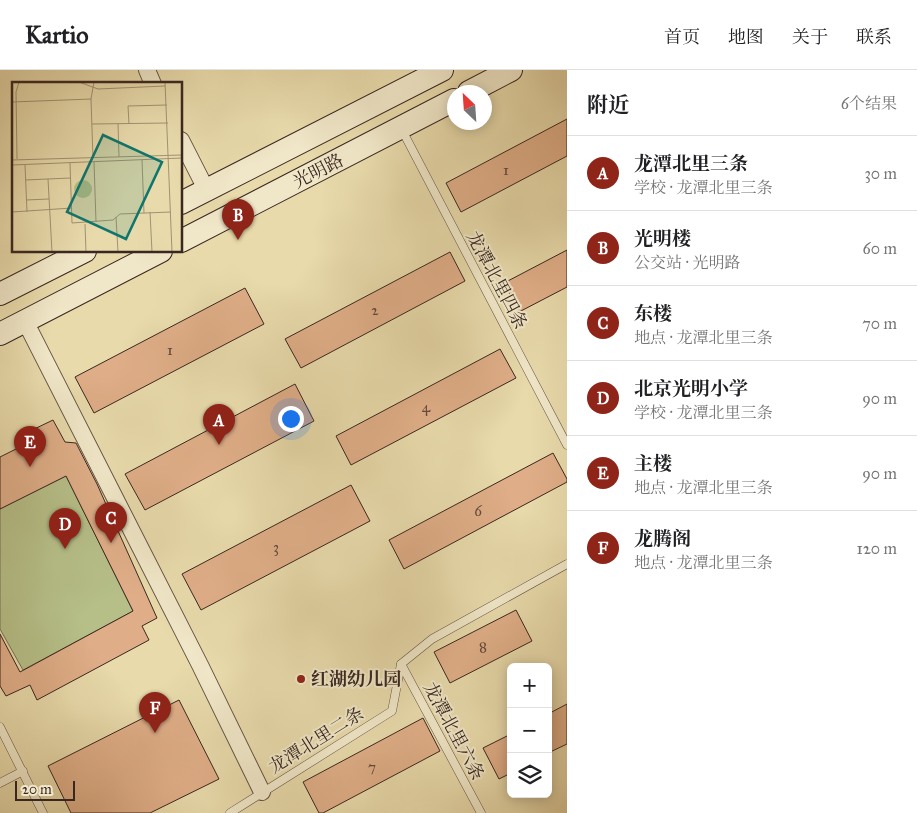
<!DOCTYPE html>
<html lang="zh">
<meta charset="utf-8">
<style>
body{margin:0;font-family:"IM FELL Great Primer","Noto Serif SC",serif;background:#f6f6f6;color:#202124}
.controls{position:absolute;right:15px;bottom:15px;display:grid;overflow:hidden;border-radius:8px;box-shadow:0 2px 12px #0003}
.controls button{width:45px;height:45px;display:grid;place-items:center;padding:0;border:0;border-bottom:1px solid #e0e0e0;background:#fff;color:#202124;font:25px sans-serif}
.compass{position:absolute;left:447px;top:15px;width:45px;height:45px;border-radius:50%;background:#fff;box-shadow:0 2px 12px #0003;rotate:335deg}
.scale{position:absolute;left:15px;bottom:12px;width:60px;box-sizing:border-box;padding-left:5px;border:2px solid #392721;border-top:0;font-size:14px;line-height:18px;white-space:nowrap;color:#392721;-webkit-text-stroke:4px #f0e7c8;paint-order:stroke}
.you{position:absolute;left:290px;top:348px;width:18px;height:18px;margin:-12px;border:4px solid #fff;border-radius:50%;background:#1a73e8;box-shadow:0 0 0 8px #1a73e833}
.badge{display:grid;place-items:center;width:32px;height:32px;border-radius:50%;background:#8f2418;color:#fff;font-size:16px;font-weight:700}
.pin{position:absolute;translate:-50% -41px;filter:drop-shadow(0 1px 2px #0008)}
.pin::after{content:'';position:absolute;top:26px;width:18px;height:15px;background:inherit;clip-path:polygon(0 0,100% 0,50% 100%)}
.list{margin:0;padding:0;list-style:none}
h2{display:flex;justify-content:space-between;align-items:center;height:65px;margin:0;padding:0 20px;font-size:21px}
h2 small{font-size:16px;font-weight:400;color:#757577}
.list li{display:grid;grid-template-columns:32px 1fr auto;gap:15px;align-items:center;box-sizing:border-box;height:75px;padding:0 20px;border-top:1px solid #e0e0e0}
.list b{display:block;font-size:19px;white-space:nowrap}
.list p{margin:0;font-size:16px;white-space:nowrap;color:#757577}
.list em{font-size:16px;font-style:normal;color:#757577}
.icon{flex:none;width:28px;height:28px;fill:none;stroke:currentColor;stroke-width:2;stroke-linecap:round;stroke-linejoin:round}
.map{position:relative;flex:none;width:567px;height:743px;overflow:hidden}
header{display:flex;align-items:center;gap:30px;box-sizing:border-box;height:70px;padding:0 25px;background:#fff;border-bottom:1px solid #e0e0e0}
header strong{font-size:24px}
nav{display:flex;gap:28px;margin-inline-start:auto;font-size:18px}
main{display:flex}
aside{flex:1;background:#fff}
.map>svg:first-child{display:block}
.green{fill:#b6bf88;stroke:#787354}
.building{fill:#dfae88;stroke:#392721}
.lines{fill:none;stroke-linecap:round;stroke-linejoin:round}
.lane-casing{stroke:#655444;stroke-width:9}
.street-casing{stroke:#655444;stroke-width:18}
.secondary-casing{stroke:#392721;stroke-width:24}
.lane{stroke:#f0e7c8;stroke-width:8}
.street{stroke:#f0e7c8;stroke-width:16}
.secondary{stroke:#f0e7c8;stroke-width:22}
.poi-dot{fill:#8f2418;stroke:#f0e7c8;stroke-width:2}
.labels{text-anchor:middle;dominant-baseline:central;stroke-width:4;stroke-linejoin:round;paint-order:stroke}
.number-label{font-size:15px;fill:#62493b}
.street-label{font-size:18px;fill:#392721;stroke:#f0e7c8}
.poi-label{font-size:18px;font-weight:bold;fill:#392721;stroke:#f0e7c8;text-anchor:start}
.inset-road{fill:none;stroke:#a29274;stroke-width:1}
.view{fill:#0f766e;fill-opacity:0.15;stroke:#0f766e;stroke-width:2.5}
.inset-edge{fill:none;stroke:#392721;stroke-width:2.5}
</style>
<header>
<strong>Kartio</strong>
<nav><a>首页</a><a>地图</a><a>关于</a><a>联系</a></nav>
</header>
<main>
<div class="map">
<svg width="567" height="743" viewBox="0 0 567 743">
<rect width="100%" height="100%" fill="#e8daab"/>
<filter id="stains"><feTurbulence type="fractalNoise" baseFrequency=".004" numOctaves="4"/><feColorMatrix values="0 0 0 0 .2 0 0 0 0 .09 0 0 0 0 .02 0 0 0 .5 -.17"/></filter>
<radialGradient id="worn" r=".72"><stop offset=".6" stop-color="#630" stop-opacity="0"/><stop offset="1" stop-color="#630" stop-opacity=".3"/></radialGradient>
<!-- green -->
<path class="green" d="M66 406 133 541 23 600 0 559V439Z"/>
<!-- building -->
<g class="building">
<path d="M567 49V86L461 142 446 113Z"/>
<path d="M567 180V217L519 242 504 213Z"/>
<path d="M450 182 465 211 301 298 285 269Z"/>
<path d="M245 218 264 254 94 343 75 307Z"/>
<path d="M500 279 516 308 351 395 336 366Z"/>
<path d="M295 314 314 351 145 440 125 404Z"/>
<path d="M53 350 65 372 76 373 97 414 157 548 142 556 149 570 37 630 30 615 6 626 0 616V564L20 602 133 541 66 406 0 439V387L28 373 24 364Z"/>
<path d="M553 383 567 409V412L404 499 389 470Z"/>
<path d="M351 415 370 451 201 540 182 504Z"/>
<path d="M516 540 532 571 450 613 434 582Z"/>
<path d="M179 630 219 709 150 743H71L48 696Z"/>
<path d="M567 634V674L548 683V644Z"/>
<path d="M423 648 440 681 323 743H319L303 712Z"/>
<path d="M511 664V703L499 709 483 678Z"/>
</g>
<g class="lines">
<!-- lane casing -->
<g class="lane-casing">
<g id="lane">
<path d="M402 60 567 375"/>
<path d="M401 594 481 743"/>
<path d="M0 657 43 743"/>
<path d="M0 713 23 701"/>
<path d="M230 743 392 641 401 594 432 569 567 494"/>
</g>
</g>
<!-- street casing -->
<g class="street-casing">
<g id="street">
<path d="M147 0 153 14"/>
<path d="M181 70 207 121"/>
<path d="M25 251 200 595 262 722"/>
</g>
</g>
<!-- secondary casing -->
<g class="secondary-casing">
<g id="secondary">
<path d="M469 22 511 0"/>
<path d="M181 133 442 0"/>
<path d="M181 171 454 30"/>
<path d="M0 224 85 181"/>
<path d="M0 264 161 181"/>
</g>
</g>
<!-- lane -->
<use href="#lane" class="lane"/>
<!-- street -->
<use href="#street" class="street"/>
<!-- secondary -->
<use href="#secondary" class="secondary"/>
</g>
<!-- markers -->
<circle class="poi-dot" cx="301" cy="609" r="5"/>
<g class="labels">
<!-- number labels -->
<g class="number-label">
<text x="506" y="100">1</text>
<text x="375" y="240">2</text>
<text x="170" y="280">1</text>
<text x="426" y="337">4</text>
<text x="478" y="441">6</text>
<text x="276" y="477">3</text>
<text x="483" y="577">8</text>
<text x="372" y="697">7</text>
</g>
<!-- street labels -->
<g class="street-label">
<text transform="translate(318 101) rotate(-27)">光明路</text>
<text transform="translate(497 210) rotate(62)">龙潭北里四条</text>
<text transform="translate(454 661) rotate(62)">龙潭北里六条</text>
<text transform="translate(316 670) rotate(-32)">龙潭北里二条</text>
</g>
<!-- poi labels -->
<g class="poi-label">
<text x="311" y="609">红湖幼儿园</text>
</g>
</g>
<!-- overview -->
<g transform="translate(12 12)">
<rect width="170" height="170" fill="#e8daab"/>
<path d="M62 107a9 9 0 1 1 18 0a9 9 0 1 1-18 0Z" fill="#b6bf88"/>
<path class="inset-road" d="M67 0 86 7 153 4M153 0 160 170M0 20 79 17M80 42 156 41M106 42 107 75M117 42 116 24 155 23M81 76 79 17 82 0M5 77 4 10 7 0M0 78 170 73M130 78 132 131M82 80 84 140M58 81 60 141 101 138 108 132 159 130M0 83 170 76M13 83 15 130M36 97 40 170M13 98 58 96M14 118 37 117M0 130 60 126M138 130 140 170M104 135 106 170M73 142 74 170"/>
<path class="view" d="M91 53 150 80 114 157 55 130Z"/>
<rect width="170" height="170" class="inset-edge"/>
</g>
<rect width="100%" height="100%" filter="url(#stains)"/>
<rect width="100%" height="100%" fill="url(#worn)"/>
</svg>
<div class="controls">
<button>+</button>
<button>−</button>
<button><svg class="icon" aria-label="layers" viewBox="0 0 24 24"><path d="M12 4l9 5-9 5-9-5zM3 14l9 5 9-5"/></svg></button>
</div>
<svg class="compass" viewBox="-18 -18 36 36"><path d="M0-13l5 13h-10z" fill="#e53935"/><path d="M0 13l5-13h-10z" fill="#757577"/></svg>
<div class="scale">20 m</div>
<div class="you"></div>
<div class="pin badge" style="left:219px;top:375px">A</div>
<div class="pin badge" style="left:238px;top:170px">B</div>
<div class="pin badge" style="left:111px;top:473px">C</div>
<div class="pin badge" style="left:65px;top:479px">D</div>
<div class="pin badge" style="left:30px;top:397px">E</div>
<div class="pin badge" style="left:155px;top:663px">F</div>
</div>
<aside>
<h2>附近<small>6个结果</small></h2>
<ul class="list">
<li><span class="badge">A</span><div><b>龙潭北里三条</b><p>学校 · 龙潭北里三条</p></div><em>30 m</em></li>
<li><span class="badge">B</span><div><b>光明楼</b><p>公交站 · 光明路</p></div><em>60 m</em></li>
<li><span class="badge">C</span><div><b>东楼</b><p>地点 · 龙潭北里三条</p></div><em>70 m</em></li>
<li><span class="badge">D</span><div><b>北京光明小学</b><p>学校 · 龙潭北里三条</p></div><em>90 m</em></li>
<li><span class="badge">E</span><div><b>主楼</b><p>地点 · 龙潭北里三条</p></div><em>90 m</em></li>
<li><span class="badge">F</span><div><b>龙腾阁</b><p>地点 · 龙潭北里三条</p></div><em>120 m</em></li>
</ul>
</aside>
</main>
